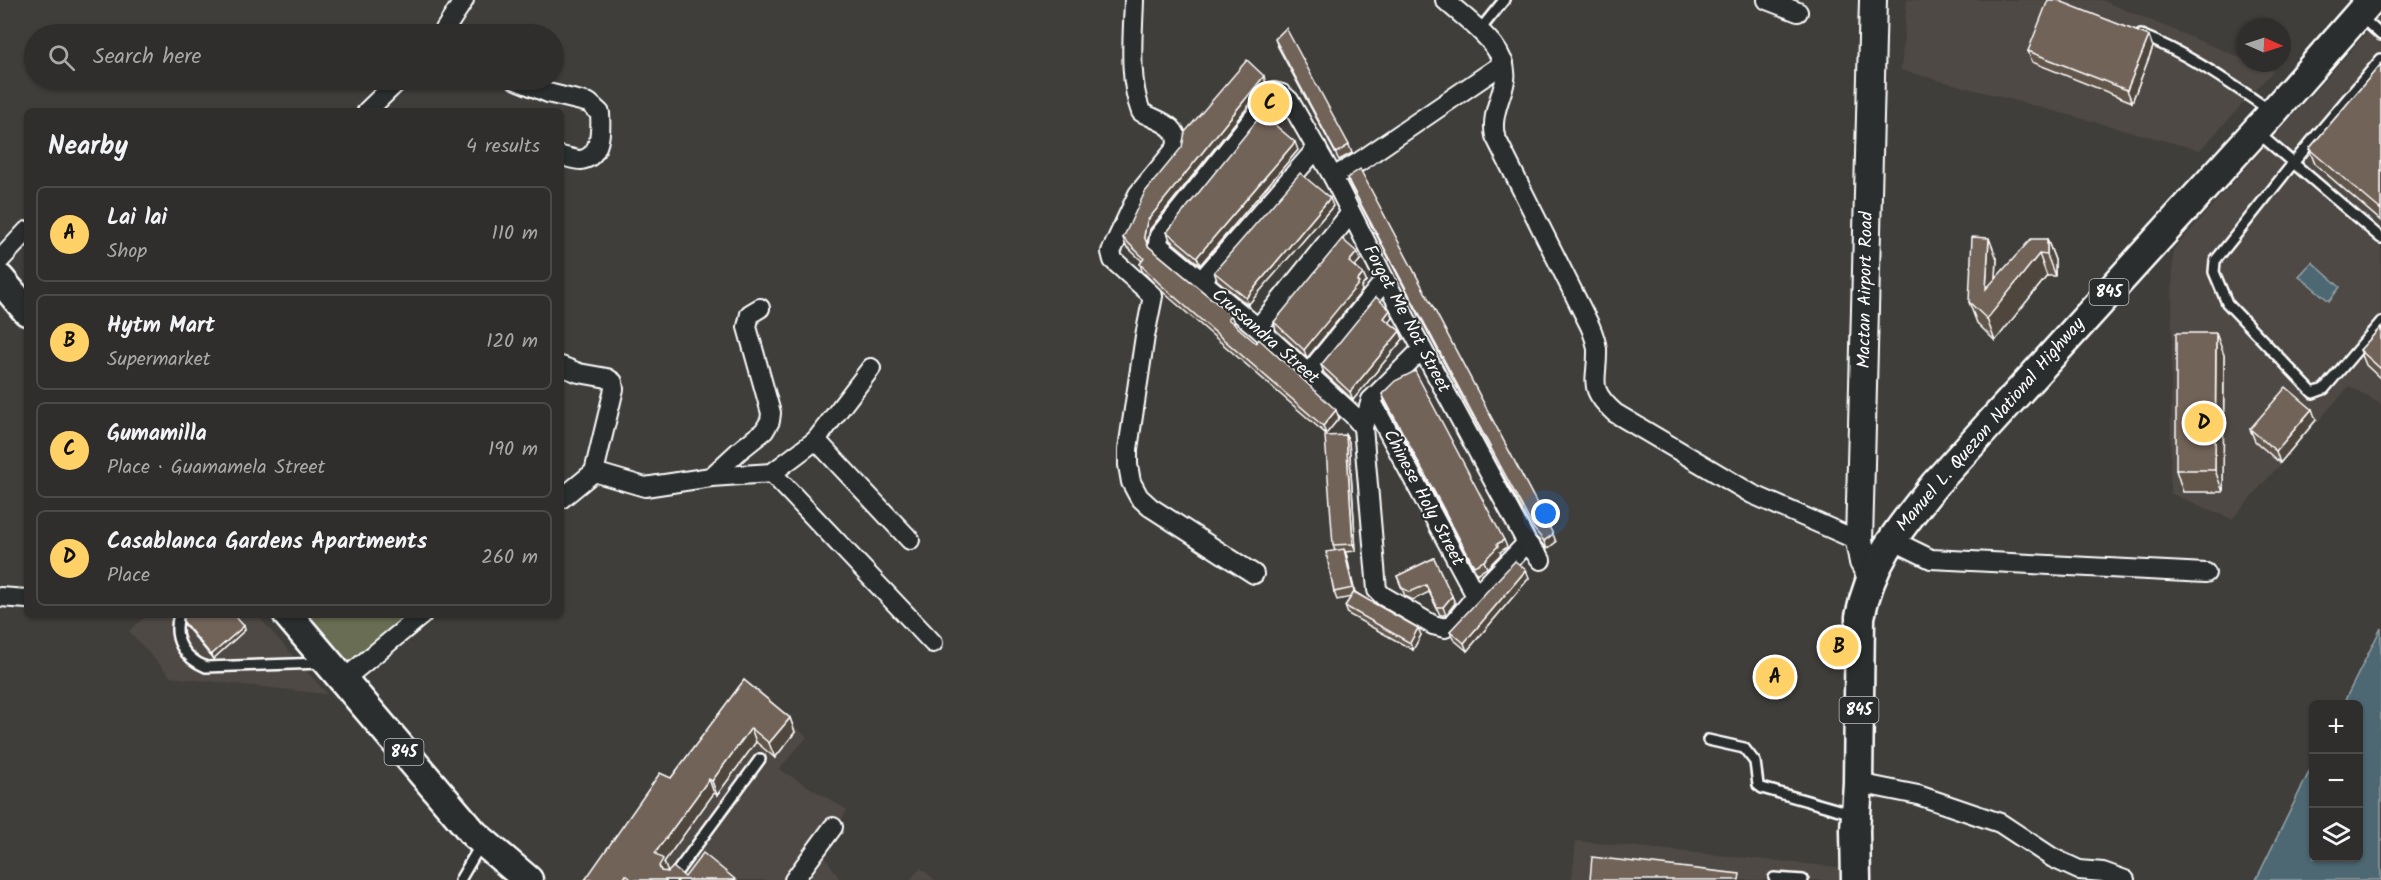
<!DOCTYPE html>
<meta charset="utf-8">
<style>
body{margin:0;font-family:Kalam,sans-serif;background:#383634;color:#f1f3f6}
.controls{position:absolute;right:18px;bottom:18px;display:grid;overflow:hidden;border-radius:9px;box-shadow:0 2px 4px #0004}
.controls button{width:54px;height:54px;display:grid;place-items:center;padding:0;border:0;border-bottom:2px solid #4b4a48;background:#302e2c;color:#f1f3f6;font:30px sans-serif}
.compass{position:absolute;left:2237px;top:18px;width:54px;height:54px;border-radius:50%;background:#302e2c;box-shadow:0 2px 4px #0004;rotate:93deg}
.you{position:absolute;left:1546px;top:514px;width:21px;height:21px;margin:-15px;border:4px solid #fff;border-radius:50%;background:#1a73e8;box-shadow:0 0 0 9px #1a73e833}
.badge{display:grid;place-items:center;width:39px;height:39px;border-radius:50%;background:#ffd166;color:#111;font-size:20px;font-weight:700}
.pin{position:absolute;translate:-50% -50%;border:3px solid #fff;box-shadow:0 2px 6px #0006}
.list{margin:0;padding:0;list-style:none}
h2{display:flex;justify-content:space-between;align-items:center;height:78px;margin:0;padding:0 24px;font-size:26px}
h2 small{font-size:20px;font-weight:400;color:#a8a8a9}
.list li{display:grid;grid-template-columns:39px 1fr auto;gap:18px;align-items:center;box-sizing:border-box;height:96px;margin:0 12px 12px;padding:0 12px;border:2px solid #4b4a48;border-radius:9px}
.list b{display:block;font-size:22px;white-space:nowrap}
.list p{margin:0;font-size:20px;white-space:nowrap;color:#a8a8a9}
.list em{font-size:20px;font-style:normal;color:#a8a8a9}
.icon{flex:none;width:33px;height:33px;fill:none;stroke:currentColor;stroke-width:2;stroke-linecap:round;stroke-linejoin:round}
.map{position:relative;flex:none;width:2381px;height:880px;overflow:hidden}
.search{position:absolute;background:#302e2c;box-shadow:0 2px 4px #0004;left:24px;top:24px;width:540px;height:66px;display:flex;align-items:center;gap:15px;box-sizing:border-box;padding:0 21px;border-radius:33px;color:#a8a8a9;font-size:22px}
.panel{position:absolute;background:#302e2c;box-shadow:0 2px 4px #0004;left:24px;top:108px;width:540px;height:510px;border-radius:9px}
.map>svg:first-child{display:block}
.built{fill:#4f4944}
.green{fill:#676d53;stroke:#b3b6a9;stroke-width:1.5}
.water{fill:#4e6873;stroke:#95a4ab;stroke-width:1.5}
.lines{fill:none;stroke-linecap:round;stroke-linejoin:round}
.service-casing{stroke:#fff;stroke-width:14}
.minor-casing{stroke:#fff;stroke-width:22}
.secondary-casing{stroke:#fff;stroke-width:30}
.primary-casing{stroke:#fff;stroke-width:33}
.service{stroke:#2a2d2e;stroke-width:9}
.minor{stroke:#2a2d2e;stroke-width:18}
.secondary{stroke:#2a2d2e;stroke-width:26}
.primary{stroke:#2a2d2e;stroke-width:28}
.wall{fill:#62564c;stroke:#fff;stroke-width:1.5}
.shaded-wall{fill:#50463e;stroke:#fff;stroke-width:1.5}
.building{fill:#726458;stroke:#fff;stroke-width:1.5}
.labels{text-anchor:middle;dominant-baseline:central;stroke-width:4.5;stroke-linejoin:round;paint-order:stroke}
.shield{fill:#2a2d2e;stroke:#bfc0c0;stroke-width:1.5}
.shield-label{font-size:16px;font-weight:bold;fill:#fff}
.street-label{font-size:18px;fill:#fff;stroke:#2a2d2e}
</style>
<div class="map">
<svg width="2381" height="880" viewBox="0 0 2381 880">
<rect width="100%" height="100%" fill="#403e3b"/>
<filter id="ink" filterUnits="userSpaceOnUse"><feTurbulence type="fractalNoise" baseFrequency=".0167" numOctaves="2"/><feDisplacementMap in="SourceGraphic" scale="12" xChannelSelector="R" yChannelSelector="G"/><feConvolveMatrix kernelMatrix="1 2 1 2 8 2 1 2 1" color-interpolation-filters="sRGB"/></filter>
<g filter="url(#ink)">
<!-- built -->
<g class="built">
<path d="M1907 0H2101L2246 60V63H2253L2273 71 2200 150 1901 70Z"/>
<path d="M2381 17V404L2349 386 2232 519 2170 493 2173 250Z"/>
<path d="M147 615H257L327 694 171 677 129 631Z"/>
<path d="M747 685 807 737 779 769 847 810 823 853 840 880H596Z"/>
<path d="M1576 841 1846 868 1845 880H1572Z"/>
<path d="M921 868 935 880H910Z"/>
</g>
<!-- green -->
<path class="green" d="M298 615H410L346 669Z"/>
<!-- water -->
<g class="water">
<path d="M2312 262 2340 287 2329 301 2299 276Z"/>
<path d="M2381 628V880H2256L2313 764 2314 858H2358V704H2343Z"/>
</g>
<g class="lines">
<!-- service casing -->
<g class="service-casing">
<g id="service">
<path d="M2360 16 2381 35"/>
<path d="M1479 31 1504 0"/>
<path d="M2141 35C2189 54 2228 82 2271 111"/>
<path d="M2381 59 2294 162 2215 261 2214 272 2227 303 2313 393 2324 389 2381 322"/>
<path d="M2257 132 2381 238"/>
<path d="M179 615C172 639 184 658 206 667L323 663"/>
<path d="M1708 740 1744 748 1755 762 1758 785 1762 788 1853 814"/>
<path d="M1774 878 1803 880"/>
<path d="M460 880 481 844"/>
<path d="M671 880 760 759"/>
</g>
</g>
<!-- minor casing -->
<g class="minor-casing">
<g id="minor">
<path d="M1134 0C1133 35 1128 78 1141 112 1157 121 1182 125 1176 148L1138 194 1111 252 1113 260 1153 296 1145 336 1128 449V465L1131 482 1139 497 1150 507 1254 574"/>
<path d="M1445 0C1467 21 1514 50 1504 85 1499 101 1491 119 1495 136L1590 326C1593 333 1596 342 1597 349 1598 382 1586 387 1615 413L1752 494 1859 541"/>
<path d="M1767 0 1798 12"/>
<path d="M442 34 464 0"/>
<path d="M516 80 548 93 589 103 600 113C601 128 602 157 581 160 575 160 567 157 561 156"/>
<path d="M367 111 399 80"/>
<path d="M1333 177 1359 162 1504 63"/>
<path d="M0 260 27 231"/>
<path d="M1201 281 1317 148"/>
<path d="M1258 328 1350 214"/>
<path d="M1422 349 1371 400 1363 427 1377 590 1383 596 1433 625 1445 628 1453 624 1476 596 1527 543"/>
<path d="M561 366 579 373 607 378 613 382 614 389 594 472 561 499"/>
<path d="M1308 374 1385 280"/>
<path d="M1371 400 1476 596"/>
<path d="M1363 427 1353 415 1258 328 1158 245 1159 236 1274 92 1282 94 1289 100 1333 177 1385 280 1527 543 1541 560"/>
<path d="M816 440 871 368"/>
<path d="M594 472 645 487 711 477 772 473 816 440 910 540"/>
<path d="M772 473 933 643"/>
<path d="M711 477 739 451 764 431 770 421 771 413 747 327 750 314 760 308"/>
<path d="M1890 539 1931 559 2206 573"/>
<path d="M0 597 27 599"/>
<path d="M343 680 422 615"/>
<path d="M1858 783 1918 795 2000 823 2053 858 2079 870 2103 872 2125 880"/>
<path d="M794 880 833 827"/>
</g>
</g>
<!-- secondary casing -->
<g class="secondary-casing">
<path id="secondary" d="M1872 578 1863 562 1859 541 1873 0"/>
</g>
<!-- primary casing -->
<g class="primary-casing">
<g id="primary">
<path d="M0 279 27 311"/>
<path d="M288 615 474 834 528 880"/>
<path d="M1856 880 1855 830 1858 783 1860 617C1871 560 1900 528 1935 484L2273 112 2371 0"/>
</g>
</g>
<!-- service -->
<use href="#service" class="service"/>
<!-- minor -->
<use href="#minor" class="minor"/>
<!-- secondary -->
<use href="#secondary" class="secondary"/>
<!-- primary -->
<use href="#primary" class="primary"/>
</g>
<!-- wall -->
<g class="wall">
<path d="M1275 39 1349 145 1352 153 1339 160 1278 47Z"/>
<path d="M2153 47 2132 102 2032 62 2028 51Z"/>
<path d="M2381 64V221L2315 164 2309 149Z"/>
<path d="M1266 84 1150 229 1147 244 1148 246 1231 315 1234 323 1233 324 1339 418 1326 434 1164 293 1142 271 1140 264 1142 261 1126 246 1123 238Z"/>
<path d="M1298 150 1200 265 1170 240 1167 232Z"/>
<path d="M1347 178 1556 542 1547 549 1536 537 1350 185Z"/>
<path d="M1333 206 1248 305 1217 280 1214 272Z"/>
<path d="M2047 239 2055 260V276H2047L1995 341 1977 323 1969 302 1997 259 1996 278Z"/>
<path d="M1357 252 1360 260 1354 266 1363 274 1366 281 1361 287 1362 291 1307 358 1276 330 1274 322Z"/>
<path d="M1393 318 1389 322 1400 331 1403 339 1353 400 1324 373 1321 365Z"/>
<path d="M2381 327V379L2366 365 2360 350Z"/>
<path d="M2224 355 2223 492H2183L2176 470Z"/>
<path d="M1382 394 1507 547 1500 552 1501 554 1487 568 1477 574 1385 402Z"/>
<path d="M2316 420 2280 463 2255 441 2250 429Z"/>
<path d="M1346 435 1349 442 1356 551 1345 552 1355 592 1421 635 1413 650 1348 614 1345 606 1351 597 1337 600 1334 592 1335 551 1333 545Z"/>
<path d="M1434 558 1455 603 1446 615H1440L1429 592 1413 600 1405 596 1397 576Z"/>
<path d="M1526 570 1529 578 1467 651 1453 639 1450 631Z"/>
<path d="M183 621 245 630 213 659 184 624Z"/>
<path d="M744 680 790 718 795 732 775 758 756 742 717 795 714 793 664 862 667 872 685 877 736 880H585L671 778Z"/>
</g>
<!-- shaded-wall -->
<g class="shaded-wall">
<path d="M2149 36 2153 47 2132 102 2127 90Z"/>
<path d="M1264 76 1266 84 1150 229 1147 244 1144 236 1147 221Z"/>
<path d="M1295 142 1298 150 1200 265 1197 257Z"/>
<path d="M1330 198 1333 206 1248 305 1246 298Z"/>
<path d="M1989 238 1997 259 1994 310 2039 254 2047 276 1995 341 1987 319 1986 289Z"/>
<path d="M2047 239 2055 260V276L2047 255Z"/>
<path d="M1357 252 1360 260 1352 270 1349 262Z"/>
<path d="M1363 274 1366 281 1361 287 1362 291 1307 358 1304 350Z"/>
<path d="M1390 310 1393 318 1387 326 1384 318Z"/>
<path d="M1231 315 1234 323 1230 327 1228 319Z"/>
<path d="M1400 331 1403 339 1353 400 1350 392Z"/>
<path d="M2216 333 2224 355 2223 492 2215 470Z"/>
<path d="M2312 409 2316 420 2280 463 2276 451Z"/>
<path d="M1336 410 1339 418 1326 434 1323 426Z"/>
<path d="M1346 435 1349 442 1356 551 1353 544Z"/>
<path d="M1553 534 1556 542 1547 549 1544 541Z"/>
<path d="M1504 540 1507 547 1500 552 1501 554 1487 568 1484 561 1497 544Z"/>
<path d="M1344 549 1347 556 1355 596 1353 588Z"/>
<path d="M1526 570 1529 578 1467 651 1464 643Z"/>
<path d="M1452 596 1455 603 1446 615 1443 607Z"/>
<path d="M244 626 245 630 213 659 211 655Z"/>
<path d="M1418 628 1421 635 1413 650 1410 643Z"/>
<path d="M790 718 795 732 775 758 769 743Z"/>
<path d="M751 728 756 742 717 795 712 781Z"/>
<path d="M709 779 714 793 664 862 668 873 664 880 655 853Z"/>
</g>
<!-- building -->
<g class="building">
<path d="M2048 0H2057L2149 36 2127 90 2028 51Z"/>
<path d="M1286 28 1349 145 1336 153 1275 39Z"/>
<path d="M1247 60 1264 76 1147 221 1144 236 1148 246 1231 315 1228 319 1256 343 1259 339 1336 410 1323 426 1161 285 1140 264 1144 258 1123 238 1145 192 1182 147 1185 132Z"/>
<path d="M2381 64V210L2309 149Z"/>
<path d="M1262 114 1295 142 1197 257 1167 232Z"/>
<path d="M1360 169 1553 534 1544 541 1534 529 1347 178Z"/>
<path d="M1300 173 1330 198 1246 298 1214 272Z"/>
<path d="M1972 237 1989 238 1986 289 2031 239H2047V255L2039 254 1987 319 1969 302Z"/>
<path d="M1342 239 1357 252 1349 262 1363 274 1357 281 1359 283 1304 350 1274 322Z"/>
<path d="M1376 297 1390 310 1384 318 1400 331 1350 392 1321 365Z"/>
<path d="M2381 327V369L2360 350Z"/>
<path d="M2176 333H2216L2215 470H2176Z"/>
<path d="M1415 371 1504 540 1497 544 1498 546 1484 561 1474 566 1382 394 1395 381Z"/>
<path d="M2286 387 2312 409 2276 451 2250 429Z"/>
<path d="M1346 435 1353 544 1333 545 1325 436Z"/>
<path d="M1344 549 1353 588 1334 592 1326 552Z"/>
<path d="M1434 558 1452 596 1443 607H1437L1426 585 1410 592 1402 588 1397 576Z"/>
<path d="M1515 561 1526 570 1464 643 1450 631Z"/>
<path d="M1354 592 1418 628 1410 643 1345 606Z"/>
<path d="M184 615H234L244 626 211 655 183 621Z"/>
<path d="M744 680 790 718 769 743 751 728 712 781 709 779 655 853 663 859 659 866 661 871 668 872 673 867 685 877 703 853 736 880H632L626 875 623 880H585L660 773 671 778Z"/>
<path d="M1592 857 1740 874 1739 880H1590Z"/>
</g>
</g>
<g class="labels">
<!-- shield labels -->
<g class="shield">
<rect x="2089.5" y="279" width="39" height="26" rx="4.5"/>
<rect x="1839.5" y="697" width="39" height="26" rx="4.5"/>
<rect x="384.5" y="739" width="39" height="26" rx="4.5"/>
</g>
<g class="shield-label">
<text x="2109" y="292">845</text>
<text x="1859" y="710">845</text>
<text x="404" y="752">845</text>
</g>
<!-- street labels -->
<g class="street-label">
<text transform="translate(1866 290) rotate(-89)">Mactan Airport Road</text>
<text transform="translate(1406 319) rotate(62)">Forget Me Not Street</text>
<text transform="translate(1265 337) rotate(41)">Crussandra Street</text>
<text transform="translate(1991 425) rotate(-49)">Manuel L. Quezon National Highway</text>
<text transform="translate(1423 498) rotate(62)">Chinese Holy Street</text>
</g>
</g>
</svg>
<div class="controls">
<button>+</button>
<button>−</button>
<button><svg class="icon" aria-label="layers" viewBox="0 0 24 24"><path d="M12 4l9 5-9 5-9-5zM3 14l9 5 9-5"/></svg></button>
</div>
<svg class="compass" viewBox="-18 -18 36 36"><path d="M0-13l5 13h-10z" fill="#e53935"/><path d="M0 13l5-13h-10z" fill="#a8a8a9"/></svg>
<div class="you"></div>
<div class="pin badge" style="left:1775px;top:677px">A</div>
<div class="pin badge" style="left:1839px;top:647px">B</div>
<div class="pin badge" style="left:1270px;top:103px">C</div>
<div class="pin badge" style="left:2204px;top:423px">D</div>
<div class="search"><svg class="icon" aria-label="search" viewBox="0 0 24 24"><circle cx="10" cy="10" r="6"/><path d="M15 15l6 6"/></svg>Search here</div>
<section class="panel">
<h2>Nearby<small>4 results</small></h2>
<ul class="list">
<li><span class="badge">A</span><div><b>Lai lai</b><p>Shop</p></div><em>110 m</em></li>
<li><span class="badge">B</span><div><b>Hytm Mart</b><p>Supermarket</p></div><em>120 m</em></li>
<li><span class="badge">C</span><div><b>Gumamilla</b><p>Place · Guamamela Street</p></div><em>190 m</em></li>
<li><span class="badge">D</span><div><b>Casablanca Gardens Apartments</b><p>Place</p></div><em>260 m</em></li>
</ul>
</section>
</div>
